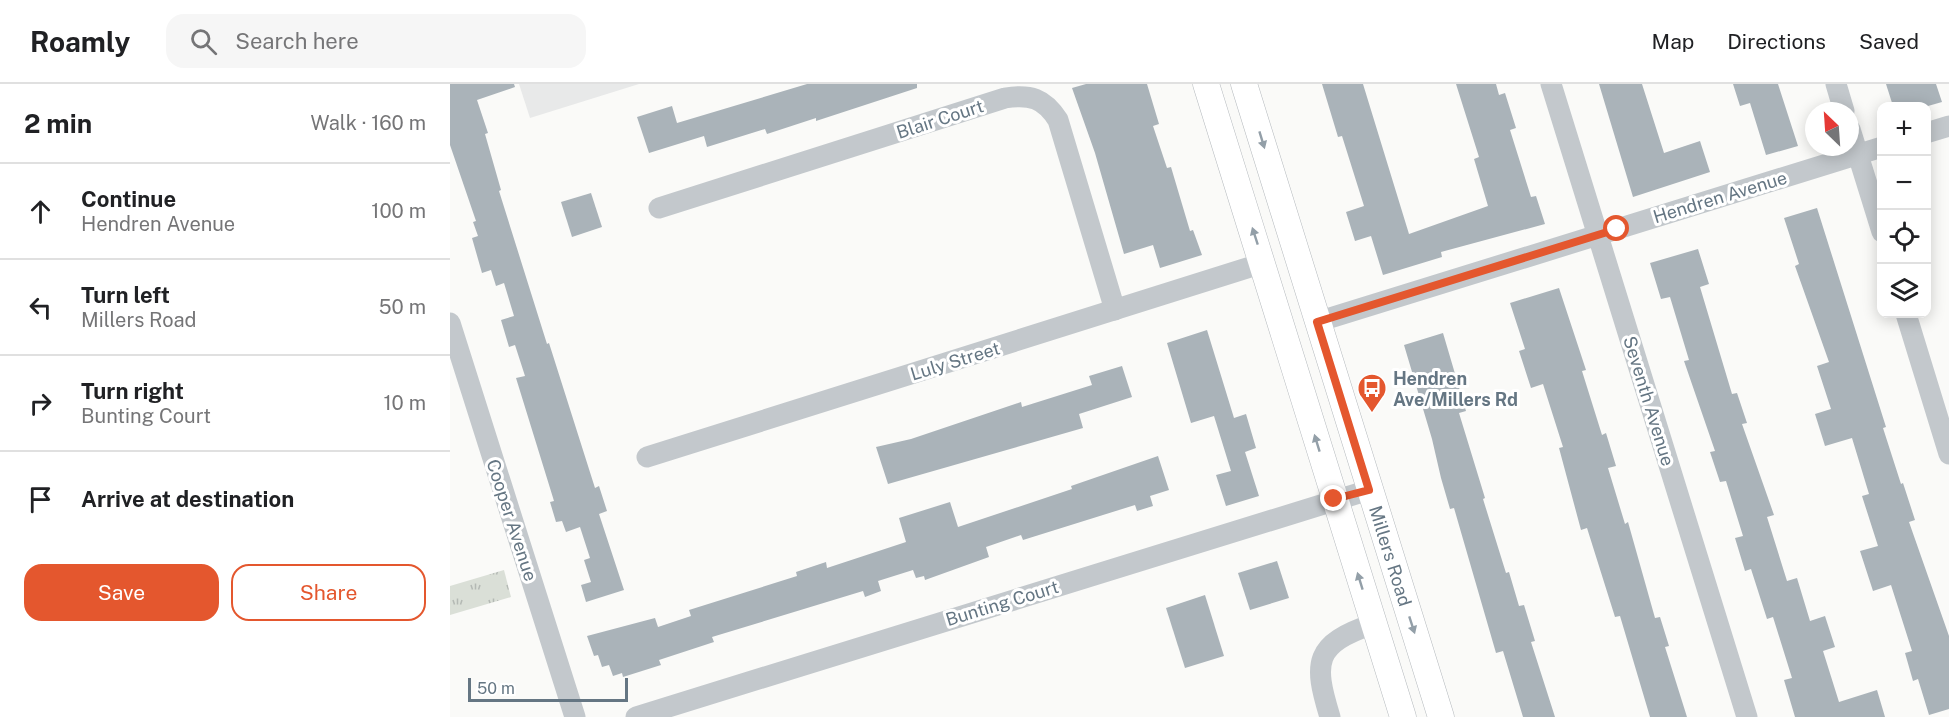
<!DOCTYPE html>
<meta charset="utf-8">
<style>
body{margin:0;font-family:"Public Sans",sans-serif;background:#f6f6f6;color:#202124}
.controls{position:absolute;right:18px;top:18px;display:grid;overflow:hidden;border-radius:12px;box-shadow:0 3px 15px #0003}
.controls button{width:54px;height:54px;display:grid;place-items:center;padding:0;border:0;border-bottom:2px solid #e0e0e0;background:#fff;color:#202124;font:30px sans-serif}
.compass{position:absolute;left:1355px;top:18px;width:54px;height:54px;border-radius:50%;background:#fff;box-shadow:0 3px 15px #0003;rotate:335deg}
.scale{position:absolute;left:18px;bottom:15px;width:160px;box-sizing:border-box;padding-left:6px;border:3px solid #657683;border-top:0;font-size:16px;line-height:21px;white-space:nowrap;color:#657683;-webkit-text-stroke:4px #fff;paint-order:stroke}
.stop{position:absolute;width:18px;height:18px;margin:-14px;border:4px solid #e4572e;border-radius:50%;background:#fff}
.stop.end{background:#e4572e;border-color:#fff;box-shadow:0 2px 6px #0008}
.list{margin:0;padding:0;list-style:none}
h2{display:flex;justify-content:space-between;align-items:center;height:78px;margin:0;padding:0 24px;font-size:26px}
h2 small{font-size:20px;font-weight:400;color:#757577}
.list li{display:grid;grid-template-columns:39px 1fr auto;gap:18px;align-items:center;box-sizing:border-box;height:96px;padding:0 24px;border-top:2px solid #e0e0e0}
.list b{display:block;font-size:22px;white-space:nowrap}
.list p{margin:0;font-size:20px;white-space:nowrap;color:#757577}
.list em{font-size:20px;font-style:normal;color:#757577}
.actions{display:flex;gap:12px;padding:18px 24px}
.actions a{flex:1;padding:14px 0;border:2px solid #e4572e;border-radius:18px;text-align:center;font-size:21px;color:#e4572e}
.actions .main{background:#e4572e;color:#fff}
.icon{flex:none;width:33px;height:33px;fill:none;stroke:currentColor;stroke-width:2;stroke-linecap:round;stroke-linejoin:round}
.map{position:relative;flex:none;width:1499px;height:633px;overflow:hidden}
header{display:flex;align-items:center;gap:36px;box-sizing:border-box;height:84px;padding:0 30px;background:#fff;border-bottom:2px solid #e0e0e0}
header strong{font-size:28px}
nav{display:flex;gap:33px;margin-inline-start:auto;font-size:21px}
.search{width:420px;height:54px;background:#f6f6f6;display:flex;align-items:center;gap:15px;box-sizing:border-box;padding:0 21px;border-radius:18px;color:#757577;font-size:22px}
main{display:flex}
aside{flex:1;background:#fff}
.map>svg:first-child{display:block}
.built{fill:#e8e9e9}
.park{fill:url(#park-tufts)}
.building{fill:#aab3b9}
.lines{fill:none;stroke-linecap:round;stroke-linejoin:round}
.major-casing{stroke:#b5babe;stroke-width:27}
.minor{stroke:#c3c8cc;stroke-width:21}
.major{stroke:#fff;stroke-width:26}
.oneway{fill:#939fa8}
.route{stroke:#e4572e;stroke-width:8}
.labels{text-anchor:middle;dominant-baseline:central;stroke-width:6;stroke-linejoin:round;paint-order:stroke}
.street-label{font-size:18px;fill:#657683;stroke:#fff}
.poi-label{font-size:18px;font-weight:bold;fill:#657683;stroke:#fff;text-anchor:start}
</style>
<header>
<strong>Roamly</strong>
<div class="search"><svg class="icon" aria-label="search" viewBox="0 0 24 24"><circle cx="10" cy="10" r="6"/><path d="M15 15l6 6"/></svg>Search here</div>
<nav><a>Map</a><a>Directions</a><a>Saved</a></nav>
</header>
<main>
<aside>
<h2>2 min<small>Walk · 160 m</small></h2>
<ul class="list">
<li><svg class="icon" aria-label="ahead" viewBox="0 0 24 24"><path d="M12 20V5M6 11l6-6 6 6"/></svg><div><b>Continue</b><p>Hendren Avenue</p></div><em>100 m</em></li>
<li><svg class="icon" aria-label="left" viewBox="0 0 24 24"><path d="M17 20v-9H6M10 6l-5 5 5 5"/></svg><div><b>Turn left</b><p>Millers Road</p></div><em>50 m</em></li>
<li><svg class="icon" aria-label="right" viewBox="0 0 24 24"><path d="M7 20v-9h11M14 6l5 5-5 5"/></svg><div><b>Turn right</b><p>Bunting Court</p></div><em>10 m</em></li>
<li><svg class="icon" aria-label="arrive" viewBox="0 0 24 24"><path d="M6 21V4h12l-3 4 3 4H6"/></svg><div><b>Arrive at destination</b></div></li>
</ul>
<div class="actions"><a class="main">Save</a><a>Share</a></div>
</aside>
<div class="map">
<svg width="1499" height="633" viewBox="0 0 1499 633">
<defs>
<pattern id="park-tufts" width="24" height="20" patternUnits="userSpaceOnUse" patternTransform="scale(1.5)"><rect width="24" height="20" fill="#dadfd7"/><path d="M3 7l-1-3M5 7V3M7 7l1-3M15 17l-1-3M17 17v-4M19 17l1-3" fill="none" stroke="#b4b9b4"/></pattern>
</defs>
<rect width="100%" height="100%" fill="#fafaf8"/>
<!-- built -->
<path class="built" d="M69 0H189L80 34Z"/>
<!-- park -->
<path class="park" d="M54 486 61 513 0 531V502Z"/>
<!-- building -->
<g class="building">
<path d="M0 0H64L65 3 27 16 38 49 35 50 51 106 49 107 97 260 99 259 145 404 149 402 157 427 149 430 174 506 136 518 131 501 141 498 134 476 140 474 130 443 116 448 112 437 106 438 100 418 104 417 66 294 75 292 65 261 59 263 51 236 64 232 54 199 46 202 41 186 32 189 22 154 28 152 23 138 26 137 0 61Z"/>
<path d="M357 0H467V4L366 37V34L317 50 315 45 257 63 254 52 199 69 187 33 222 22 227 39Z"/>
<path d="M636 0H697L709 40 703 42 717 84 721 83 740 147 743 146 752 171 710 184 703 161 674 170 645 69 622 4Z"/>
<path d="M872 0H913L959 150 1038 122 1024 75 1029 73 1006 0H1046L1049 11 1055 9 1066 44 1060 46 1081 113 1086 112 1095 140 991 168 992 173 933 191 921 152 905 157 896 128 914 122 892 52 888 53Z"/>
<path d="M1149 0H1192L1214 69 1250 57 1260 88 1183 113Z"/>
<path d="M1283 0H1328L1348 62 1316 71 1300 19 1290 22Z"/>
<path d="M1436 0H1486L1492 18 1478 22H1443Z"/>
<path d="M141 109 152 143 122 153 111 118Z"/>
<path d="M1367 124 1436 343 1433 344 1451 400 1453 399 1465 436 1459 438 1499 552V625L1479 631 1468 595 1463 597 1455 569 1462 567 1441 501 1423 507 1410 467 1428 462 1412 412 1419 410 1402 354 1375 362 1365 330 1381 325 1367 282 1379 278 1345 182 1349 180 1334 134Z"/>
<path d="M1248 165 1259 200 1250 203 1282 310 1287 309 1297 339 1292 340 1324 431 1317 433 1337 497 1347 494 1360 537 1375 532 1385 563 1373 567 1389 618 1427 606 1435 633H1345L1334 596 1342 594 1323 533 1317 535 1301 485 1295 487 1285 454 1293 452 1276 397 1270 398 1260 368 1265 367 1234 277 1239 276 1220 213 1211 215 1200 179Z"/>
<path d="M1109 204 1136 286 1132 287 1152 351 1156 349 1166 382 1158 384 1175 440 1178 438 1205 534 1210 533 1219 562 1215 563 1237 633H1200L1170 532 1165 533 1137 444 1131 446 1109 364 1113 363 1093 300 1081 304 1069 267 1075 265 1060 219Z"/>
<path d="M757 246 784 334 796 330 806 364 795 368 809 412 776 422 766 391 781 387 764 332 741 339 717 259Z"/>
<path d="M993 249 1016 327 1009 329 1035 414 1033 415 1056 489 1059 488 1069 522 1074 521 1085 557 1081 558 1105 633H1073L1053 567 1046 569 1004 424 1000 425 991 394 982 355 954 261Z"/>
<path d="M672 282 682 313 629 330 633 344 438 400 426 363 461 355 571 318 572 323 642 301 639 292Z"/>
<path d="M708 372 719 406 700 412 703 422 687 427 685 421 573 456 571 451 536 463 539 473 475 496 474 492 466 494 463 486 428 497 431 507 415 513 413 507 262 553 264 558 209 576 211 581 173 593 172 589 163 592 159 581 152 583 148 571 144 572 137 552 205 534 208 543 241 532 239 526 347 492 346 488 376 478 377 484 456 458 449 434 500 418 508 443 622 405 621 402Z"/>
<path d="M827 477 839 514 800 526 788 489Z"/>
<path d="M755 511 774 572 735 584 716 524Z"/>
</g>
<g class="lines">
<!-- major casing -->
<g class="major-casing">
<g id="major">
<path d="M756 0 953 633"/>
<path id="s1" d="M794 0 991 633"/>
</g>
</g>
<!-- minor -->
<g class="minor">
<path d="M1101 0 1297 633"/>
<path d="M1386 0 1394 27"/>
<path d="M1400 45 1432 148"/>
<path d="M1476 49 1499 42"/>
<path d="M209 124 555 14C580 10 594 14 608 36L665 226"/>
<path d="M1456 230 1499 370"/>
<path d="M867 238 1432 63"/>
<path d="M0 239 125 633"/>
<path d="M197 373 813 179"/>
<path d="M186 633 919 406"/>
<path d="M880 633C863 578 864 560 923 540"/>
</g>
<!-- major -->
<use href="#major" class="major"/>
</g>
<!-- one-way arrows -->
<defs><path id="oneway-solid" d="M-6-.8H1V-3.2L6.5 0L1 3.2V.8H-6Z" transform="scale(1.5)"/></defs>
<g class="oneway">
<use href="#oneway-solid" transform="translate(812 56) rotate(73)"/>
<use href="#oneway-solid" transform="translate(805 152) rotate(-108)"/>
<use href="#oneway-solid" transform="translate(867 359) rotate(-107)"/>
<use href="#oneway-solid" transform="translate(910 497) rotate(-107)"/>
<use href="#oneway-solid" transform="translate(962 541) rotate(72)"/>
</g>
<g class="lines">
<!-- route -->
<path class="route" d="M884 415 919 406 867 238 1167 145"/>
</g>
<!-- icons -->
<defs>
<g id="bus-pin" transform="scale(1.5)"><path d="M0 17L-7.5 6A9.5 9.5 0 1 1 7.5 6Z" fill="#e4572e" stroke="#fff"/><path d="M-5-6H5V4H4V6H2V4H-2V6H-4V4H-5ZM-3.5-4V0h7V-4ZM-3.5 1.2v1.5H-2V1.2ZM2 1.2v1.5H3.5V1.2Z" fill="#fff"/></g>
</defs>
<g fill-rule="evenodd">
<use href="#bus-pin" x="922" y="304"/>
</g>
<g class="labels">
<!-- street labels -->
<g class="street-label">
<text transform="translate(490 35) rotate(-18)">Blair Court</text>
<text transform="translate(1270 113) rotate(-17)">Hendren Avenue</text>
<text transform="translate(505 277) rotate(-17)">Luly Street</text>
<text transform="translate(1199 317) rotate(73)">Seventh Avenue</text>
<text transform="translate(62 436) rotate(72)">Cooper Avenue</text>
<text stroke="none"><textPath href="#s1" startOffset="494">Millers Road</textPath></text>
<text transform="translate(552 519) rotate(-17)">Bunting Court</text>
</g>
<!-- poi labels -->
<g class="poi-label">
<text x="943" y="294">Hendren<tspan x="943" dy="21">Ave/Millers Rd</tspan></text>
</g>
</g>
</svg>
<div class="controls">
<button>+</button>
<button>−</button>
<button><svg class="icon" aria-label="locate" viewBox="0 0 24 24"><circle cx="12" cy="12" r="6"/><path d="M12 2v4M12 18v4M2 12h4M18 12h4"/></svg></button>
<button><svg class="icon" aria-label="layers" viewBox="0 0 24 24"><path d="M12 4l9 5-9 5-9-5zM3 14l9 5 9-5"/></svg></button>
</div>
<svg class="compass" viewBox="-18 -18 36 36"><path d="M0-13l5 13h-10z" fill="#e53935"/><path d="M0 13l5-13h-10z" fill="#757577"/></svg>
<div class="scale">50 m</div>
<div class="stop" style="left:1167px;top:145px"></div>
<div class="stop end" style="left:884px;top:415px"></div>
</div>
</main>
